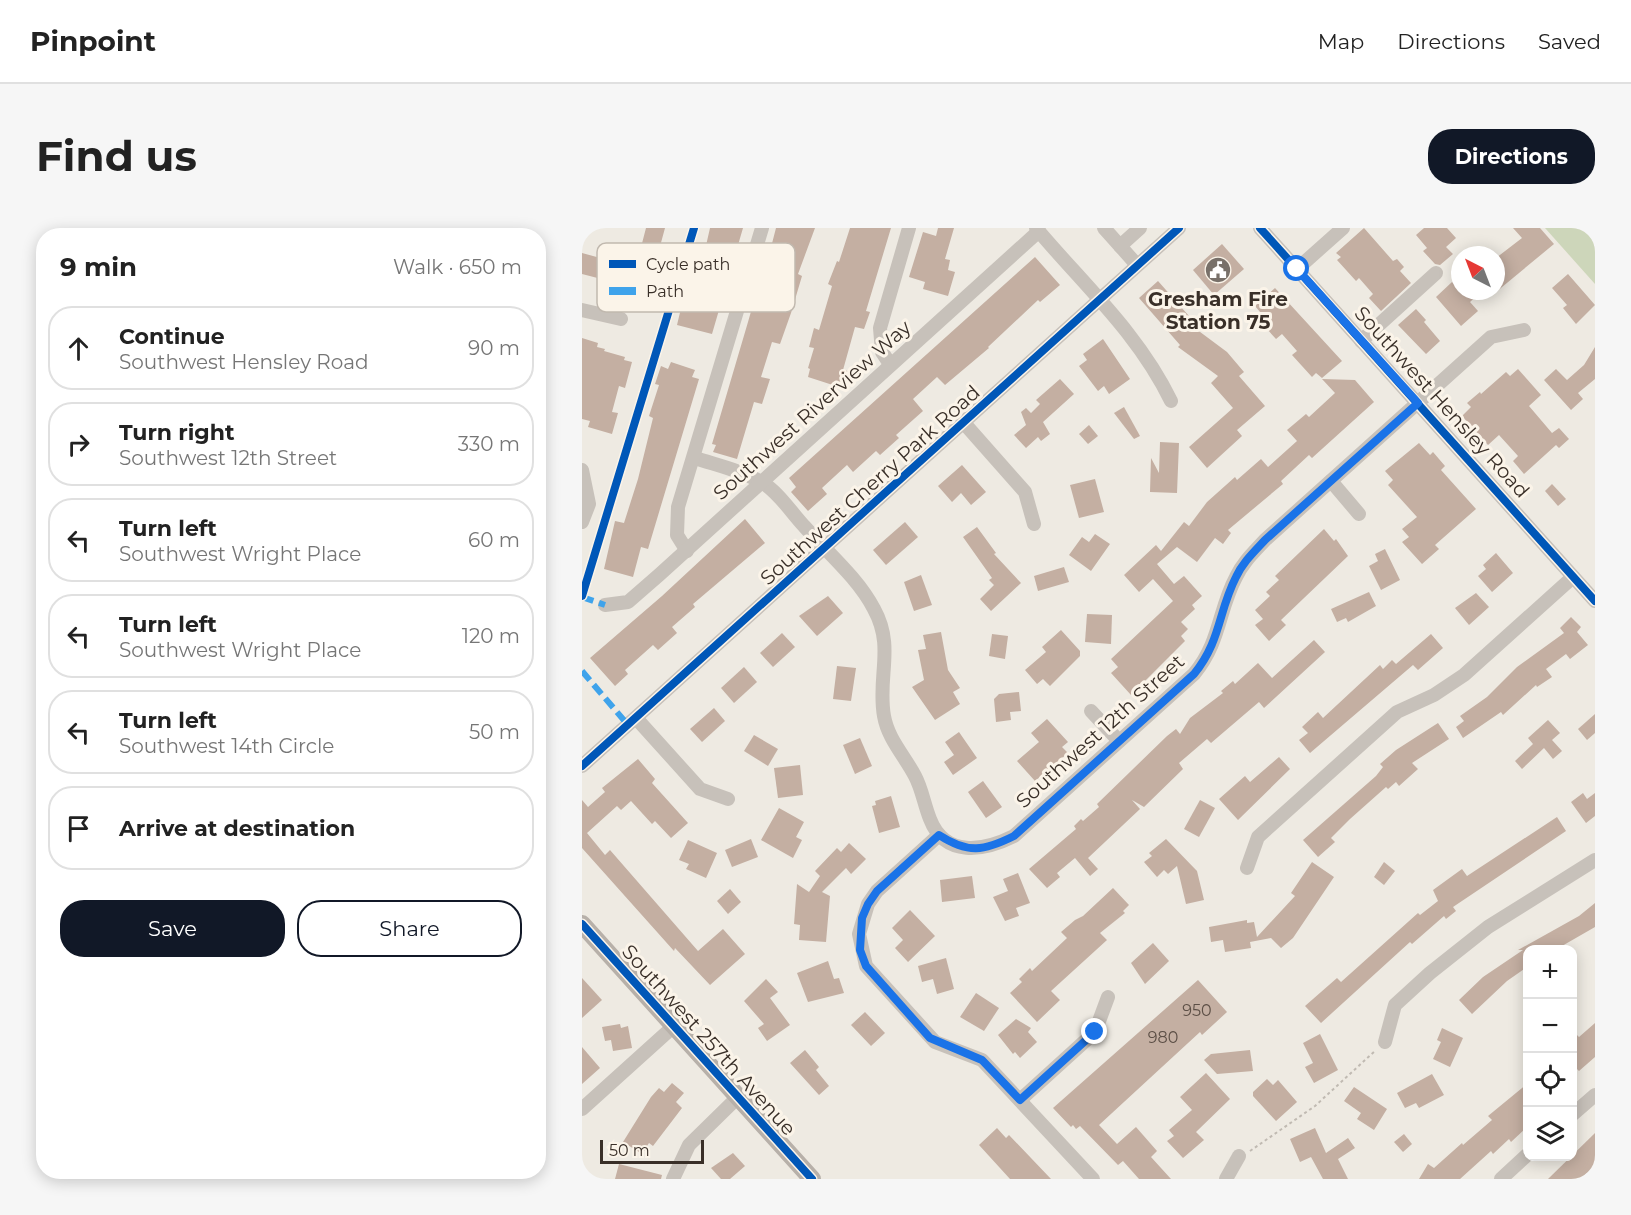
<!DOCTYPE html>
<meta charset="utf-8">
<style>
body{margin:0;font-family:Montserrat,sans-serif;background:#f6f6f6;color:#222}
.controls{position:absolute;right:18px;bottom:18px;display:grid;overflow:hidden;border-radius:12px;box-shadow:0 3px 15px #0003}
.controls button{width:54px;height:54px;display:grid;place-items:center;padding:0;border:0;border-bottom:2px solid #e0e0e0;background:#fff;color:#222;font:30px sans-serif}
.compass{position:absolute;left:869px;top:18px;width:54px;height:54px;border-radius:50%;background:#fff;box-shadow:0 3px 15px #0003;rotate:318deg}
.scale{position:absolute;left:18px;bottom:15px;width:104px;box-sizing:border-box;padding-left:6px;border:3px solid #392f28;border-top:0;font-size:16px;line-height:21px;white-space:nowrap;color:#392f28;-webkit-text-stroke:4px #fbf4e9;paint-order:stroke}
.stop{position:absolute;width:18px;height:18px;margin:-14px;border:4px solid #1a73e8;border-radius:50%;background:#fff}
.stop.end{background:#1a73e8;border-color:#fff;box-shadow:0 2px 6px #0008}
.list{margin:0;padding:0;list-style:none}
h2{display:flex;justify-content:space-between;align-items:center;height:78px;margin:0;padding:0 24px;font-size:26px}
h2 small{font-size:20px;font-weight:400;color:#767676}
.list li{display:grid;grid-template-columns:39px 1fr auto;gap:18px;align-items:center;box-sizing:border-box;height:84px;margin:0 12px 12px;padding:0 12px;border:2px solid #e0e0e0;border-radius:24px}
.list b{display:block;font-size:22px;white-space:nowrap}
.list p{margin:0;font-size:20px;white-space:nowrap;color:#767676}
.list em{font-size:20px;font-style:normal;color:#767676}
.actions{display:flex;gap:12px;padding:18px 24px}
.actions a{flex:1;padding:14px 0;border:2px solid #111827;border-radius:24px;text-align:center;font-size:21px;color:#111827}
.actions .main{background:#111827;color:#fff}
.icon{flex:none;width:33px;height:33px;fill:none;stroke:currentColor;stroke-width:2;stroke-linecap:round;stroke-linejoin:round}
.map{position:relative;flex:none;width:1013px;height:951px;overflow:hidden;border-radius:24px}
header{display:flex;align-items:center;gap:36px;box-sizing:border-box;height:84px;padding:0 30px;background:#fff;border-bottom:2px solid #e0e0e0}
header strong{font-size:28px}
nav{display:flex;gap:33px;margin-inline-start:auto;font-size:21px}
.intro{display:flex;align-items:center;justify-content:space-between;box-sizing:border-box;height:144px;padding:0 36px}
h1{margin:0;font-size:42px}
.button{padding:15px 27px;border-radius:24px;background:#111827;color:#fff;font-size:21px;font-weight:700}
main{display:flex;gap:36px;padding:0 36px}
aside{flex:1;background:#fff;border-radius:24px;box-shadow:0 3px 15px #0003}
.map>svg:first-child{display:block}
.green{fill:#cdd6ba}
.building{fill:#c4afa2}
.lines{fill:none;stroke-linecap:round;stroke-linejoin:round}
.path{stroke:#c0bab2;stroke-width:2;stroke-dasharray:3 3;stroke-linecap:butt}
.minor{stroke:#c7c1ba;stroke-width:14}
.major{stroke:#b7b0a9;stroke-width:18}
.quiet{stroke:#3fa3eb;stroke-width:6;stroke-dasharray:12 6;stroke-linecap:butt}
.cycleway-casing{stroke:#fbf4e9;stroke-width:11}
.cycleway{stroke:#0057b8;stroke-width:8}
.route{stroke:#1a73e8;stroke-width:8}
.labels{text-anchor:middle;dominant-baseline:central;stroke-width:6;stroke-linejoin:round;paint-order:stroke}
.number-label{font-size:16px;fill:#5c4f46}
.poi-label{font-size:20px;font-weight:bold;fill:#392f28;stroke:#fbf4e9}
.street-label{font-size:20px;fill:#392f28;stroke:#fbf4e9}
.key{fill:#fbf4e9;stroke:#c1b9af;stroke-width:1.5}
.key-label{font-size:16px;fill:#392f28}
</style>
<header>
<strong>Pinpoint</strong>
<nav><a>Map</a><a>Directions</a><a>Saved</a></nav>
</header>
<div class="intro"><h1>Find us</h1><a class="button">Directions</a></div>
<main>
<aside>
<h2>9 min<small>Walk · 650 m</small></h2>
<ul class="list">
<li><svg class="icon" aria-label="ahead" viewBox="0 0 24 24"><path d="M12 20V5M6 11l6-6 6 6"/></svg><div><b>Continue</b><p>Southwest Hensley Road</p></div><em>90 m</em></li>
<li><svg class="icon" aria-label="right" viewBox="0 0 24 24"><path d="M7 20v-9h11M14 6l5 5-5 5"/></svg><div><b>Turn right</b><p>Southwest 12th Street</p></div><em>330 m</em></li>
<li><svg class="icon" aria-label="left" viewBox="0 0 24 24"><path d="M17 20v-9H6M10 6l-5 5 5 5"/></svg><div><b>Turn left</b><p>Southwest Wright Place</p></div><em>60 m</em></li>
<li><svg class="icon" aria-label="left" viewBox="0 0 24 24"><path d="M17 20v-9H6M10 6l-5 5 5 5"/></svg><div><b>Turn left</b><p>Southwest Wright Place</p></div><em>120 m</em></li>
<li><svg class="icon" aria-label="left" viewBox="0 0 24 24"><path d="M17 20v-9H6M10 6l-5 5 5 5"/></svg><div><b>Turn left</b><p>Southwest 14th Circle</p></div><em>50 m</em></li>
<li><svg class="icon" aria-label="arrive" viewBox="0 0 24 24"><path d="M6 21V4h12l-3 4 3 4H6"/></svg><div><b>Arrive at destination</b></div></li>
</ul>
<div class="actions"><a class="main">Save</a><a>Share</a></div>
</aside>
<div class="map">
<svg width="1013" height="951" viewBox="0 0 1013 951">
<rect width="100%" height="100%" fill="#eeeae2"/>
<!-- green -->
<path class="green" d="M963 0H1013V56Z"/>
<!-- building -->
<g class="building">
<path d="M64 0H83L77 22 84 23 76 53 69 51 66 63 0 46V25L22 31 26 15 58 23Z"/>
<path d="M128 0H161L130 106 95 97 101 72 105 73 112 50 118 44Z"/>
<path d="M194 0H233L216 46 220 48 209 85 198 116 190 114 179 149 188 151 180 176 172 174 155 231 131 224 134 217 130 216 166 94 170 80 173 81Z"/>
<path d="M268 0H309L284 83 288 84 282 101 273 99 261 142 266 143 260 160 226 149 228 141 226 140 232 120 227 119 232 100 237 102 250 58 246 56 255 33 257 34Z"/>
<path d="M356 0H372L363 31 368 32 366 42 373 44 366 68 341 61 343 54 327 49 341 4 354 8Z"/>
<path d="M782 0 811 33 815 31 822 39 818 43 829 55 799 83 787 70 791 66 777 50 774 53 755 32 759 29 754 25Z"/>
<path d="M842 0H865L874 10 864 19 871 26 858 37 853 36 841 23 845 20 834 7Z"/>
<path d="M931 0H958L972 16 914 64V30L940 10Z"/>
<path d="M640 16 662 41 632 67 611 42Z"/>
<path d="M453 29 478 57 458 74 456 72 406 119 407 120 363 157 355 149 331 171 341 183 314 207 317 210 298 227 294 223 271 244 265 237 240 260 245 266 226 283 209 264 214 259 207 250Z"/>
<path d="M986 46 1013 77 994 96 981 80 985 77 970 60Z"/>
<path d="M576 53 607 88 602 92 645 124 662 144 657 148 683 178 655 202 660 208 625 240 607 219 651 180 629 155 636 148 596 119 598 117 557 70Z"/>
<path d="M878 53V63H900L888 74 896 83 879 98 854 69 870 54 873 57Z"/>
<path d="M693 60 760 133 740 150 734 145 730 149 710 127 715 123 700 106 694 111 673 88 678 84 673 78Z"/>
<path d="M834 81 844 92 842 94 858 113 844 126 816 97Z"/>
<path d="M0 110 16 115 15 119 23 121 22 123 43 129 42 132 50 134 43 160 37 158 30 184 36 185 30 206 6 199 8 193 0 191Z"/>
<path d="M521 111 548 151 527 166 522 158 516 163 497 138 505 132 501 126Z"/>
<path d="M1013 119V151L996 165 1001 171 989 182 962 152 974 141 985 152 1002 137Z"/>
<path d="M89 134 113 142 110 149 117 151 66 321 59 319 51 349 22 341 33 293 42 295 56 251 71 190 67 188 77 157 73 156 79 138 86 141Z"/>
<path d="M936 141 959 167 947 178 970 205 977 200 987 211 977 220 974 217 942 246 931 233 936 228 917 207 906 217 880 188 889 179 885 175 898 164 899 166 924 144 928 148Z"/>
<path d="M478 151 492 166 461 194 468 206 459 213 456 209 444 220 432 207 444 197 439 184 444 180 449 185 458 176 454 172Z"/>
<path d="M740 151 773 152 792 174 730 230 727 227 699 253 701 256 646 302 649 305 641 316 633 310 615 334 595 319 575 336 592 356 602 348 620 368 610 377 613 381 599 394 606 401 599 408 603 413 549 467 529 445 536 439 529 431 591 373 571 351 557 364 542 347 574 317 579 323 602 294 607 298 625 274 653 249 655 252 679 231 686 239 715 213 705 202 724 186 727 189 753 165Z"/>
<path d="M542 179 558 208 552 211 532 185Z"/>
<path d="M507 197 516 208 506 216 497 206Z"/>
<path d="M578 214 597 215 595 265 568 264 569 230 577 245Z"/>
<path d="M837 215 848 227 851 224 863 238 859 242 894 281 853 317 857 321 840 336 820 314 827 309 820 301 835 289 806 257 811 252 803 243Z"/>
<path d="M380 237 404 264 389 277 379 265 370 274 356 258Z"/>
<path d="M513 251 522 284 497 290 488 257Z"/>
<path d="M970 256 984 271 976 278 963 263Z"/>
<path d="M163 291 183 315 111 376 113 379 90 399 95 405 76 422 71 417 43 442 46 446 33 458 8 430 80 368Z"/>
<path d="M323 294 336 309 304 337 291 322Z"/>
<path d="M395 299 414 325 412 326 439 355 409 383 398 371 412 357 407 352 410 350 381 309Z"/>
<path d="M742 301 752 313 754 311 766 328 699 392 704 397 687 413 673 397 681 391 673 382 688 368 684 364 697 352 693 348Z"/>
<path d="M513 306 528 316 509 343 487 327 500 309 507 314Z"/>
<path d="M803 321 818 352 799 362 787 338 796 333 793 326Z"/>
<path d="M914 325 931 345 910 364 896 348 904 341 901 337Z"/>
<path d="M482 339 487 354 456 363 452 348Z"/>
<path d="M339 347 350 377 332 383 322 354Z"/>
<path d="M787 364 794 378 766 394 764 390 755 394 749 381Z"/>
<path d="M894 365 907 379 887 397 873 380Z"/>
<path d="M246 368 261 385 235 408 217 388Z"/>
<path d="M505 386 530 387 529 416 503 414Z"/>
<path d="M989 389 999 399 995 404 1006 417 988 431 984 426 964 441 970 449 955 459 954 457 921 487 919 484 881 510 874 499 882 493 878 488 905 469 935 439 982 405 978 400Z"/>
<path d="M479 402 498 423V428L468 458 461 451 455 456 443 442 464 424 460 419Z"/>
<path d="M359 404 366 442 378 460 371 464 378 476 353 492 330 459 342 452 336 422 344 421 341 407Z"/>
<path d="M200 405 213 419 191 439 178 425Z"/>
<path d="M410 406 426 408 423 431 407 428Z"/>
<path d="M849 406 861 420 836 442 831 437 728 525 717 512 726 505 720 499 736 484 741 490 798 437 801 441 810 432 814 436Z"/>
<path d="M732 412 743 424 682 480 677 474 629 515 625 511 597 535 601 541 562 579 550 572 558 581 506 630 516 641 508 648 493 630 475 645 478 649 465 660 447 641 494 601 492 598 499 591 501 593 517 579 515 576 585 508 594 501 598 506 608 490 641 465 639 463 651 453 653 456 676 435 690 450Z"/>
<path d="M255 438 274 440 269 473 251 471Z"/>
<path d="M162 439 175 454 152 475 139 460Z"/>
<path d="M437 464 439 483 428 484 429 492 414 494 412 471 417 466Z"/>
<path d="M132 480 143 493 120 514 108 501Z"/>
<path d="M1013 486V505L1005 512 996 501Z"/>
<path d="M465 491 486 514 480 519 486 525 453 553 435 533 457 514 449 505Z"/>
<path d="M966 492 978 505 970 512 980 523 971 531 962 520 940 541 933 533 951 516 946 510Z"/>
<path d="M856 495 867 511 830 535 836 541 817 558 814 554 806 561 804 559 768 591 749 610 753 614 736 629 721 612 794 548 801 539 798 536 814 522Z"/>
<path d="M377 504 395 530 371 547 362 534 372 527 363 514Z"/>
<path d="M172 507 196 521 186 538 162 523Z"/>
<path d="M278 510 290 538 273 546 261 517Z"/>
<path d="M697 529 708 541 656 592 637 571 663 548 668 554Z"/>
<path d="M56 531 73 551 70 555 106 595 89 610 73 593 70 596 49 573 39 582 35 578 5 605 23 627 28 622 116 723 141 701 163 726 128 757 93 720 92 723 0 620V572L6 579 23 564 20 560Z"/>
<path d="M218 537 221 567 196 570 192 540Z"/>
<path d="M401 553 420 579 404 590 386 564Z"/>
<path d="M1001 565 1005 571 1013 565V588L1004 595 989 574Z"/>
<path d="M309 568 318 599 297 605 290 578 294 577 293 573Z"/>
<path d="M618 572 633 580 617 609 602 601Z"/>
<path d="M197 580 222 594 214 609 220 612 211 630 179 612Z"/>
<path d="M975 589 984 603 871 679 874 683 864 691 862 688 830 716 828 714 739 795 723 778 755 750 759 754 836 685 838 687 856 673 851 662 880 641 885 648Z"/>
<path d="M169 611 176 629 150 639 143 622Z"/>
<path d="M584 611 615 643 622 672 604 676 595 638 586 646 582 642 575 649 562 634 570 628 567 625Z"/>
<path d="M106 612 135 625 124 650 104 641 107 636 97 632Z"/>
<path d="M267 615 284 631 269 646 264 640 240 664 248 668 244 714 217 712 218 697 212 696 215 656 227 664 238 648 233 643 255 620 259 624Z"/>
<path d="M730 634 752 649 711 710 699 720 689 710 668 714 669 720 643 724 641 712 629 714 627 699 665 692V695L672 694 675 709 713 668 709 665Z"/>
<path d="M802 634 813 643 802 657 792 649Z"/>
<path d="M436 645 448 675 434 680 437 688 423 693 411 669 426 663 421 651Z"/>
<path d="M390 648 393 670 360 674 358 652Z"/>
<path d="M531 660 547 677 541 683 543 685 518 705 525 712 469 763 478 772 455 794 428 765 440 754 437 751 448 740 450 743 485 710 479 704 493 692 501 688Z"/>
<path d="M148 661 159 674 146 686 135 673Z"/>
<path d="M1013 675V699L973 722H945V739L925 753 890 786 877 772 901 749 941 722H936L997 688Z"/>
<path d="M328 682 353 708 326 734 313 720 321 712 310 700Z"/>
<path d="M571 715 587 733 563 756 549 735Z"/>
<path d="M364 730 372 761 355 766 351 751 340 754 336 738Z"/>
<path d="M246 733 252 751 257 750 262 765 226 774 215 745Z"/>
<path d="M0 750 20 772 0 790Z"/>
<path d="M184 751 196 764 188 770 208 797 185 813 176 800 182 796 162 773Z"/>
<path d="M616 752 645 784 620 807 618 804 517 897 535 916 554 899 575 923 569 929 589 951H557L541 933 536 937 498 898 494 901 491 897 489 899 471 880Z"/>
<path d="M394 765 417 780 402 803 378 789Z"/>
<path d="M283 784 303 805 289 818 269 797Z"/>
<path d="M434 791 449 800 446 804 455 814 438 830 433 824 431 826 416 807Z"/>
<path d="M1013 795V829L997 843 990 836V802L997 809Z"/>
<path d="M38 796 39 800 46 798 50 820 31 823 29 812 23 813 20 799Z"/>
<path d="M860 800 881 810 868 839 851 831 859 814 855 812Z"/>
<path d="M738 806 756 842 732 855 723 839 731 835 721 815Z"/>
<path d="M0 819 18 840 0 856Z"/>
<path d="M223 822 237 839 234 842 247 858 237 867 208 835Z"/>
<path d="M668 822 671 843 635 846 622 832 629 826Z"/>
<path d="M624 845 648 871 614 904 622 912 601 930 585 913 592 908 587 902 610 882 598 869Z"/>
<path d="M850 846 862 867 837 880 834 875 823 880 815 865Z"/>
<path d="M685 851 691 857 696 852 715 874 694 893 671 868V864Z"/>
<path d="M90 855 102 865 94 874 100 880 71 918 67 915 60 926 41 914 69 869 77 860 82 864Z"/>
<path d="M945 856V899L929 914 927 911 911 926 909 923 878 951H837L846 936 852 940 880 915 881 917 910 892 906 888Z"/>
<path d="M772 859 805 881 792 902 775 891 779 885 762 873Z"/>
<path d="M415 900 424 910 427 907 469 951H428L397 917Z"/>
<path d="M733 900 744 925 766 910 773 920 756 931 766 951H741L729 929 718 934 708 911Z"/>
<path d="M1013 905V938L998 951H966Z"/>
<path d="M822 906 830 916 821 924 812 914Z"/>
<path d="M151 925 163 938 148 951H139L129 940Z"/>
<path d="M37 936 80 947 79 951H33Z"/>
</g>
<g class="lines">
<!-- path -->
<path class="path" d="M668 923 733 878 794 822"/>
<!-- minor -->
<g class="minor">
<path d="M454 0C502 57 556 105 589 173"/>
<path d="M522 0 555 37"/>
<path d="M678 0 1013 373"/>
<path d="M538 18 558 0"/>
<path d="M715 41 761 0"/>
<path d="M0 82 39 91"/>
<path d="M779 113 854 45"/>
<path d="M308 136 300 124 298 100 327 0"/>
<path d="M382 195 443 264 452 296"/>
<path d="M113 230C134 237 161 243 181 255 197 265 209 284 222 298 245 324 276 350 292 381 313 419 295 449 302 488 306 511 322 527 333 548 340 561 342 576 348 591 363 630 402 623 432 608L612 446C639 413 636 383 654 349 661 334 672 324 683 312L909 109 942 102"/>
<path d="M0 242 7 276 0 294"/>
<path d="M749 253 777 286"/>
<path d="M105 323 95 307 96 279 180 0"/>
<path d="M23 377 46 374 77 347 457 3"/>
<path d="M509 483 537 513"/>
<path d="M54 490 118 561 146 571"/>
<path d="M0 538 597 0"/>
<path d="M357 607 295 663 286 676 277 706 284 738 353 814 400 832 511 951"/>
<path d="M665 640 676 609 815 484 852 467 882 447 991 349"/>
<path d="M803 814 813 777 848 745 906 699 1013 632"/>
<path d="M438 872 513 804 526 769"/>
<path d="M0 881 92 798"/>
<path d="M990 887 1013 867"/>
<path d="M91 951 107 917 156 869"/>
<path d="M644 951 657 928"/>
<path d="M919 951 945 927"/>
</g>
<!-- major -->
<path class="major" d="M0 696 230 951"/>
<!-- quiet -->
<g class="quiet">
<path d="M0 369 23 377"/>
<path d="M0 443 46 497"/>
</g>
<!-- cycleway casing -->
<g class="cycleway-casing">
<g id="cycleway">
<path d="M678 0 1013 373"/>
<path d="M0 368 112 0"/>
<path d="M0 538 597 0"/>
<path d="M0 696 230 951"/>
</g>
</g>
<!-- cycleway -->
<use href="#cycleway" class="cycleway"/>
</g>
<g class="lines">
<!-- route -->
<path class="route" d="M513 804 438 872 400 832 348 810 284 738 278 722 280 690 286 676 295 663 357 607C386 626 402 623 432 608L612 446C639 413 636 384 654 349 661 334 672 324 683 312L836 175 715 41"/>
</g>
<!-- icons -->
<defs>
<g id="civic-disc" transform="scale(1.35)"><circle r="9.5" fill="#787069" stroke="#fbf4e9"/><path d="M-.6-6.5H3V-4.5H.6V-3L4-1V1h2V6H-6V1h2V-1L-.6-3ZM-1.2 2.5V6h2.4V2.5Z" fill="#fff"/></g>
</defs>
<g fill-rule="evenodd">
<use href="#civic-disc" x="636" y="42"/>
</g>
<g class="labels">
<!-- number labels -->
<g class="number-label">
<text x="615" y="782">950</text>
<text x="581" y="809">980</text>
</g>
<!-- poi labels -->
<g class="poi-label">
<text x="636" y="71">Gresham Fire<tspan x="636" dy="23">Station 75</tspan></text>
</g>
<!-- street labels -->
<g class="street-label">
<text transform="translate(860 174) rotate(48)">Southwest Hensley Road</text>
<text transform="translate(230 182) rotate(-42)">Southwest Riverview Way</text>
<text transform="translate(288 257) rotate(-42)">Southwest Cherry Park Road</text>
<text transform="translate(518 503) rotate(-42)">Southwest 12th Street</text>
<text transform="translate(127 812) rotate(48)">Southwest 257th Avenue</text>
</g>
</g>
<!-- legend -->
<rect x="15" y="15" width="198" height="69" rx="9" class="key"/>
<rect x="27" y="32" width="27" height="8" fill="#0057b8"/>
<rect x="27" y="59" width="27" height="8" fill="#3fa3eb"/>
<g class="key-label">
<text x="64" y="42">Cycle path</text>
<text x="64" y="69">Path</text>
</g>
</svg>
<div class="controls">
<button>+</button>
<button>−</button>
<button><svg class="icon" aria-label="locate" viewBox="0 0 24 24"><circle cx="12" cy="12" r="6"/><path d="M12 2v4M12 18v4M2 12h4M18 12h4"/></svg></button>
<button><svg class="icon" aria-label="layers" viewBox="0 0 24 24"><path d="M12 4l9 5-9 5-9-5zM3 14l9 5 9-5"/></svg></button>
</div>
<svg class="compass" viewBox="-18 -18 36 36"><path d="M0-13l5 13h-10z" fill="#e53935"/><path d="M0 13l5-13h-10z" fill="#767676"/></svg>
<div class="scale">50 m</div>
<div class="stop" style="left:715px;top:41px"></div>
<div class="stop end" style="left:513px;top:804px"></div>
</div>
</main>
